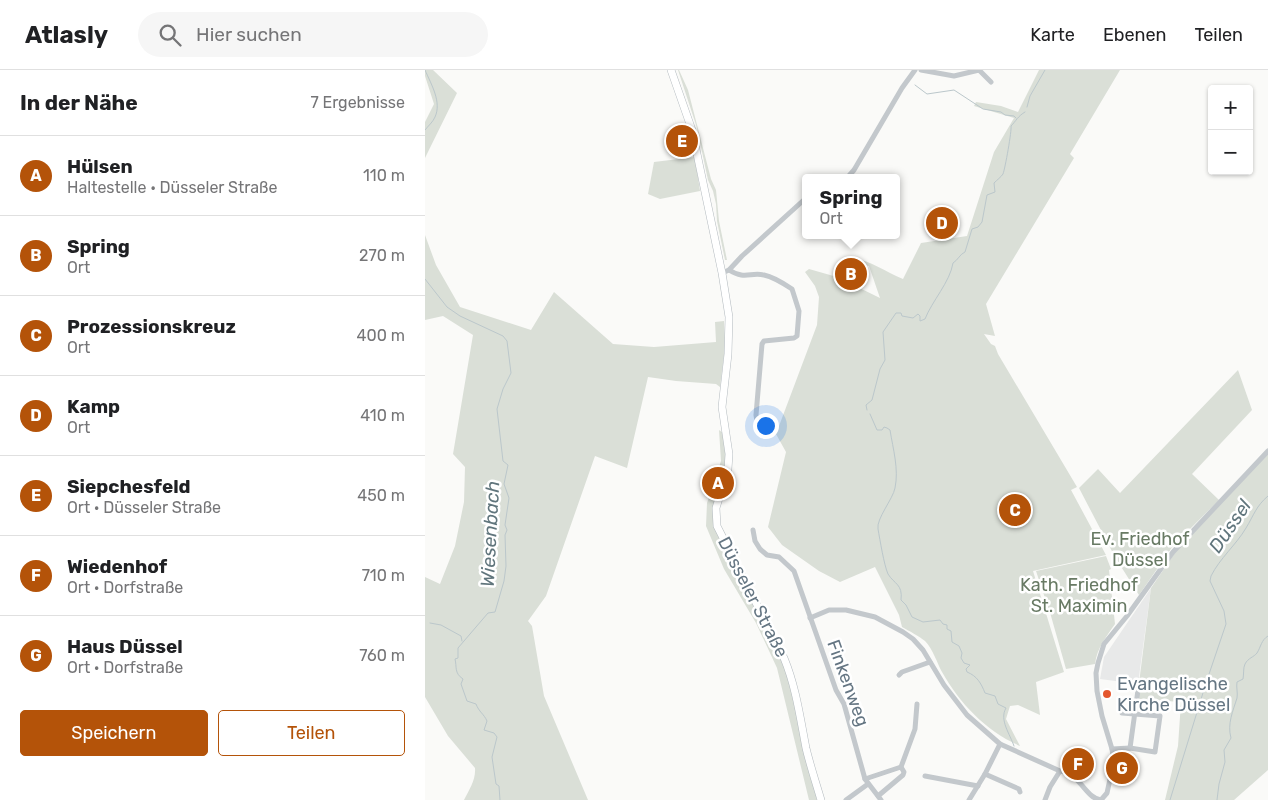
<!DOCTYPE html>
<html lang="de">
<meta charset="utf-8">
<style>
body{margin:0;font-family:Rubik,sans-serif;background:#f6f6f6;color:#202124}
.controls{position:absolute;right:15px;top:15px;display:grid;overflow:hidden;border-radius:5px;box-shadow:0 1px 4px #0004}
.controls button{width:45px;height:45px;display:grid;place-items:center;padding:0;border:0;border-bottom:1px solid #e0e0e0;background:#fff;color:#202124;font:25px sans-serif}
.you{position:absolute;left:340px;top:355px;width:18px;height:18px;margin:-12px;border:4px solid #fff;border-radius:50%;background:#1a73e8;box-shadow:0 0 0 8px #1a73e833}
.badge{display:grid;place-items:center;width:32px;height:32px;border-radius:50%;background:#b45309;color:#fff;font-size:16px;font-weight:700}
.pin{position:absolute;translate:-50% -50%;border:2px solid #fff;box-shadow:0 1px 5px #0006}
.popup{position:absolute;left:377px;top:104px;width:98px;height:65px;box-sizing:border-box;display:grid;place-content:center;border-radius:5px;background:#fff;filter:drop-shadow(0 1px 4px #0005);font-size:16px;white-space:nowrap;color:#757577}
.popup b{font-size:19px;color:#202124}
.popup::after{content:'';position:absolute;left:50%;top:100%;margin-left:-10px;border:10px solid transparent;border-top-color:#fff}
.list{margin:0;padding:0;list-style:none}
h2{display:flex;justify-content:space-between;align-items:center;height:65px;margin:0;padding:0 20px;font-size:21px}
h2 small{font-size:16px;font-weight:400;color:#757577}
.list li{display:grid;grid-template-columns:32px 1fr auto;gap:15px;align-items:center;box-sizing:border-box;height:80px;padding:0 20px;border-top:1px solid #e0e0e0}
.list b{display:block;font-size:19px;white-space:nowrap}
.list p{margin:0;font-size:16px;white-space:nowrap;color:#757577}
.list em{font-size:16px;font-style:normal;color:#757577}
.actions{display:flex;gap:10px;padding:15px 20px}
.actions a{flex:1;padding:11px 0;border:1px solid #b45309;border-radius:5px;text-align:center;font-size:18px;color:#b45309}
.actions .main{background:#b45309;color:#fff}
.icon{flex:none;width:28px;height:28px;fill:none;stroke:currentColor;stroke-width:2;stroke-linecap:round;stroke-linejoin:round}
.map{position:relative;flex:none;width:843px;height:730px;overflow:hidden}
header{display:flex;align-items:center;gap:30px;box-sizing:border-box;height:70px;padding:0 25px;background:#fff;border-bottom:1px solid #e0e0e0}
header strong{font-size:24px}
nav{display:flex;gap:28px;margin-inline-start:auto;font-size:18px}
.search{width:350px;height:45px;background:#f6f6f6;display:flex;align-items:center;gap:12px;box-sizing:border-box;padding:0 18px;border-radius:28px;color:#757577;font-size:19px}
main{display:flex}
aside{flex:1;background:#fff}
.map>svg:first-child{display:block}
.built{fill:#e8e9e9}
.green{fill:#dadfd7}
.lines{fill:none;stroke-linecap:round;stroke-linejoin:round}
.stream{stroke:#bbc7cb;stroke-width:1}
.secondary-casing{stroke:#b3babf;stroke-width:8}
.minor{stroke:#c3c8cc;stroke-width:5}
.secondary{stroke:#fff;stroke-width:7}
.poi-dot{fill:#e4572e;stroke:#fff;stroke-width:2}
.labels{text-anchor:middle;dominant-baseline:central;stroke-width:5;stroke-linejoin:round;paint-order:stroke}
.park-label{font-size:18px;fill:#687a64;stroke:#fff}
.street-label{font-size:18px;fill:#657683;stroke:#fff}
.poi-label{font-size:18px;fill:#657683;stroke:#fff;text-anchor:start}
.water-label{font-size:19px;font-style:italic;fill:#60757c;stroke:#fff}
</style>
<header>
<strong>Atlasly</strong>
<div class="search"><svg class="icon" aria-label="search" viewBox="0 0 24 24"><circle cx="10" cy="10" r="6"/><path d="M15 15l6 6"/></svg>Hier suchen</div>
<nav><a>Karte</a><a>Ebenen</a><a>Teilen</a></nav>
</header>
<main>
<aside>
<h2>In der Nähe<small>7 Ergebnisse</small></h2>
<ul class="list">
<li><span class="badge">A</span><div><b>Hülsen</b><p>Haltestelle · Düsseler Straße</p></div><em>110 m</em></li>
<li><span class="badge">B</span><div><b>Spring</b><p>Ort</p></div><em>270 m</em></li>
<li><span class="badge">C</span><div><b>Prozessionskreuz</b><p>Ort</p></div><em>400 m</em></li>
<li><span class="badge">D</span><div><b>Kamp</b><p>Ort</p></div><em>410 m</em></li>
<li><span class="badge">E</span><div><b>Siepchesfeld</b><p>Ort · Düsseler Straße</p></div><em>450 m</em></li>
<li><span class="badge">F</span><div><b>Wiedenhof</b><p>Ort · Dorfstraße</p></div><em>710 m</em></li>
<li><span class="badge">G</span><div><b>Haus Düssel</b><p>Ort · Dorfstraße</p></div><em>760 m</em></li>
</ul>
<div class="actions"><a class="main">Speichern</a><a>Teilen</a></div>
</aside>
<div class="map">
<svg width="843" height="730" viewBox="0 0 843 730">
<rect width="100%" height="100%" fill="#fafaf8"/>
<!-- built -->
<path class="built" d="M726 518 713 614 675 609 679 587Z"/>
<!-- green -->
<g class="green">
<path d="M0 0H8L32 23 0 88V52L9 34 0 6Z"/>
<path d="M253 0H254L263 20 286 109 291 120 294 151 302 190H300L292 151 291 134 288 121 283 110 272 58Z"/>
<path d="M614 0H695L645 84 649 88 561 234 570 266 559 264 566 274 570 276 573 284 652 417 646 420 681 485 608 501 639 602 611 612 615 645 593 635 585 636 581 649 595 676C561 661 535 634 517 602 512 593 508 579 500 571 494 566 484 561 477 557L474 545 450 497 415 512 394 501 357 475 343 457 361 382 351 364 392 255 394 227 390 216 380 202 384 199 412 207 455 228 444 196 427 191 428 188C446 191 461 202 478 209L496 173 542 166 569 82 589 48 549 36 551 32 576 36 593 42Z"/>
<path d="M270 87 275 121 235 129 223 124 229 92Z"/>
<path d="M0 165 11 195 35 237 106 260 129 222 188 274 229 277 291 272 290 252 299 251 300 277 295 317 291 314 251 311 223 307 202 398 170 386 121 526 103 551 107 556 119 626 163 730H39C44 720 51 710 50 698L23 666 0 627V507L15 514 30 476 39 432 40 397 28 384 48 265 18 246 0 250Z"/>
<path d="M813 300 827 340 767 404 794 430 748 476 714 525 690 487 654 418 673 399 695 423Z"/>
<path d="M294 360 298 363 301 391 291 426 292 464 359 596 368 624 392 730H384L352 598 331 553 299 499 281 456 282 433 296 391Z"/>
<path d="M843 383V700L809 730H740L753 676 756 632 712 629 726 518 754 477Z"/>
<path d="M681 486 686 499 684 500 690 554C681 567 672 578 670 594L641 599 626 546 611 501Z"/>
</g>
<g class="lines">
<!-- stream -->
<g class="stream">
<path d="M0 0C6 14 17 32 10 47 8 52 3 56 0 60"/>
<path d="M490 15 502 24 529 20 558 39 576 42 580 45 589 46 591 48"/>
<path d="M602 37 605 26 620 0"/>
<path d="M0 209 22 237 35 246 78 266 82 271 86 303 78 319 72 339 78 391 83 395 79 414 84 428 80 455 82 460 80 465 81 496 79 511 70 542 63 543 33 578V588L30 589C32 597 29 603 38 609L36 614 42 631 51 634C54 642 59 644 62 651L59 660 69 663 72 667 67 687 71 714 74 716 75 730"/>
<path d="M442 340 441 335 447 330 455 299 460 290 458 262 471 243H476L477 246 488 248 493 244 495 246V251L500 249C507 231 525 212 528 193 533 190 535 184 540 182L547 159 553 157 557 152 562 125 570 122 569 113C572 110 576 107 578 104 580 99 587 60 586 56 591 51 593 46 600 42"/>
<path d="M445 344 452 360H457L459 357 462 358 465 360C468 379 474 399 470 418 468 429 451 449 453 459 455 470 459 495 463 504 469 514 478 514 476 530L481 535 487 547 498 552 515 550 518 554 522 555V559L526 561 527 572 534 576 537 583 536 588 539 593 545 595 541 599 542 602C552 606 556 613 560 623L570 626 573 634 581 638C574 650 585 664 589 676"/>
<path d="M5 553 16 555 36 566 37 571"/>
<path d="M745 730 781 613 801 554 799 541 785 511 786 506C795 488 811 475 821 458 829 445 831 436 843 426"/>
<path d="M792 730 794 714 800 692 799 680 806 668C802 654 808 641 812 628 813 623 811 617 812 612L818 609C819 604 818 598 820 594 823 588 829 587 832 583 836 577 836 570 843 566"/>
</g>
<!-- secondary casing -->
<g class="secondary-casing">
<path id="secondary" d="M246 0 267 60 297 203 304 247 303 284 297 337 304 384 303 399 291 438 292 456 359 588C371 617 375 647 381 678 385 695 391 713 396 730"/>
</g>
<!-- minor -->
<g class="minor">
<path d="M496 0 529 6 554 0"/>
<path d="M554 0 566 12"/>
<path d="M422 108 429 100 477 18 490 0"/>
<path d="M304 200 317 186 381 128"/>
<path d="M297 203 304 200C320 210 325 202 339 205 349 207 358 213 367 219L374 241 372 266 369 268 339 271 337 274 331 345 332 351"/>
<path d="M328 460 330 471 335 479 342 485 354 487 369 501 411 620 419 634 440 709 456 730"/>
<path d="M385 548 404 540H421L450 547 478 562 488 569 498 580 519 615 542 645 575 674 635 701C656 704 660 728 676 730"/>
<path d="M474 605 477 602 505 592"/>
<path d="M705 678 713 620"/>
<path d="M687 679 705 678 730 682 735 646 697 643"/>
<path d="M476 697 490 659 492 634"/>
<path d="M560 704 594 719 595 722"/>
<path d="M500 706 553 716"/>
<path d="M440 709 476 697 479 702 478 705 453 726"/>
<path d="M421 730 443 714"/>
<path d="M544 730 560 704 575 674"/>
<path d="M620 730 625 717 635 701"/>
<path d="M676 730 682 723 689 691 687 679 677 646 672 621 671 603 673 593 679 574 702 546 748 482 843 381"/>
</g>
<!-- secondary -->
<use href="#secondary" class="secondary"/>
</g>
<!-- markers -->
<circle class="poi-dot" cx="682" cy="624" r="5"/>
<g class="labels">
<!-- park labels -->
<g class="park-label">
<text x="715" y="469">Ev. Friedhof<tspan x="715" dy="21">Düssel</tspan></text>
<text x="654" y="515">Kath. Friedhof<tspan x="654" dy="21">St. Maximin</tspan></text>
</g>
<!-- street labels -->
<g class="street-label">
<text transform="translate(328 527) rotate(63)">Düsseler Straße</text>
<text transform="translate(423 613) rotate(70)">Finkenweg</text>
</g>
<!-- poi labels -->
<g class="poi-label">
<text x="692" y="614">Evangelische<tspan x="692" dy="21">Kirche Düssel</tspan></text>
</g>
<!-- water labels -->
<g class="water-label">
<text transform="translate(805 456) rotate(-56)">Düssel</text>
<text transform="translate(65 464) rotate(-87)">Wiesenbach</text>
</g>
</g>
</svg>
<div class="controls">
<button>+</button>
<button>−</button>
</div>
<div class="you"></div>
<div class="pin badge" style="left:293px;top:413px">A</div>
<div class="pin badge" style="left:426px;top:204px">B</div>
<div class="popup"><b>Spring</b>Ort</div>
<div class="pin badge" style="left:590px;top:440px">C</div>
<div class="pin badge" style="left:517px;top:153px">D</div>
<div class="pin badge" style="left:257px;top:71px">E</div>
<div class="pin badge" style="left:653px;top:694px">F</div>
<div class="pin badge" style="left:697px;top:698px">G</div>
</div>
</main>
